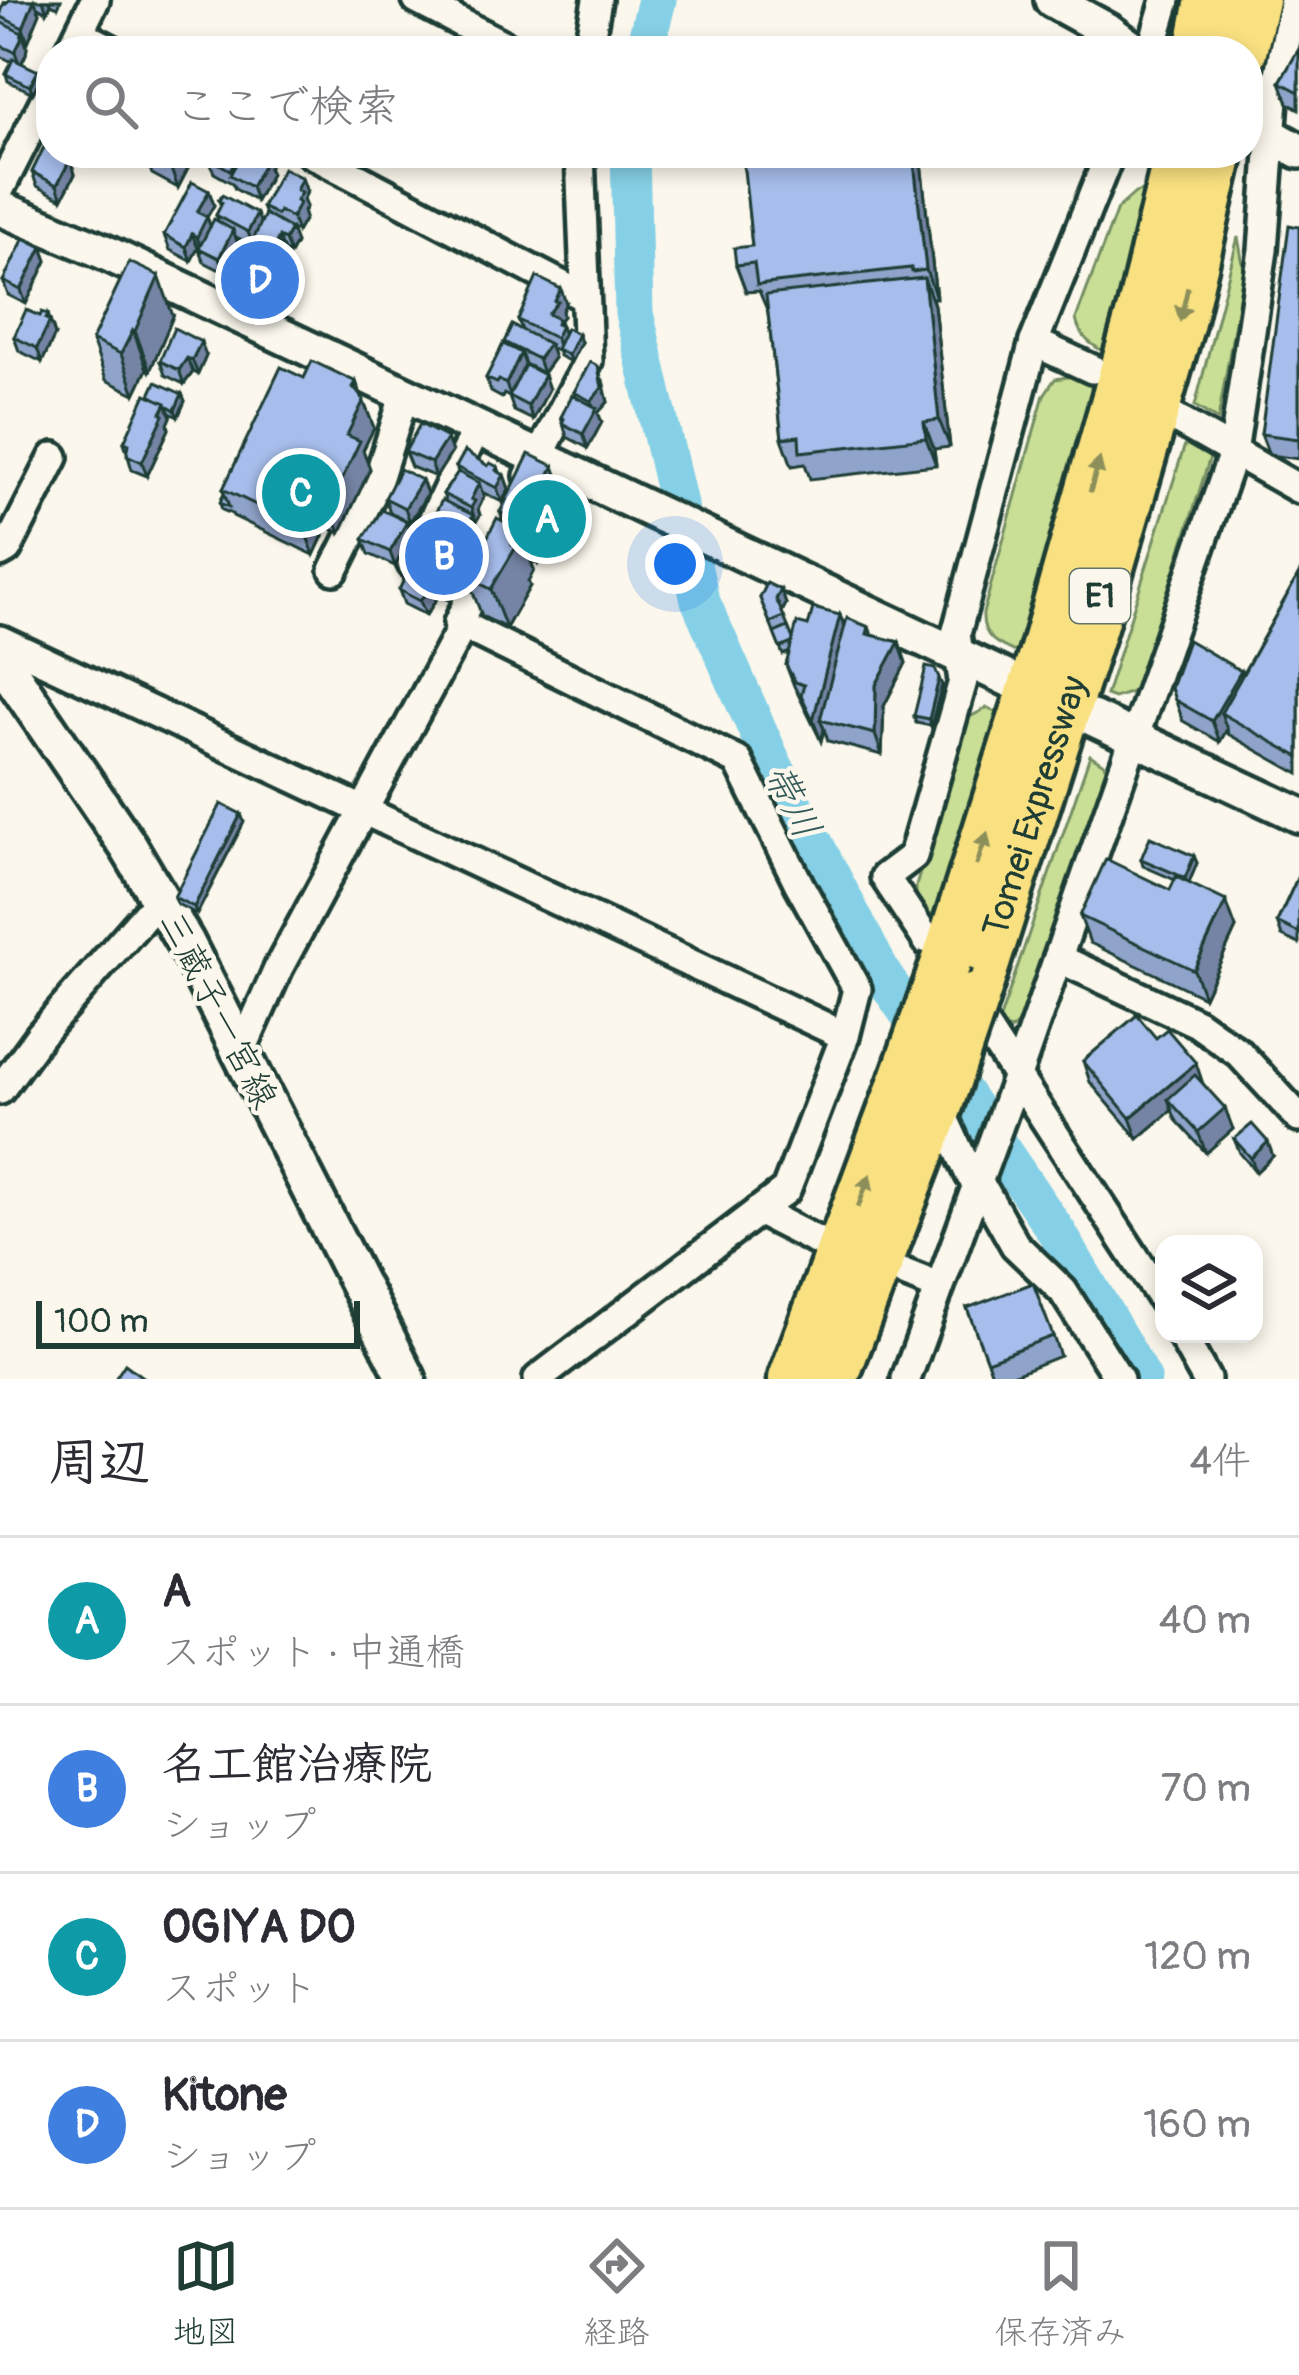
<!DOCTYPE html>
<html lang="ja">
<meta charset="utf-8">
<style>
body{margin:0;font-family:Pangolin,"Klee One",sans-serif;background:#f2f2f3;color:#2b2b33}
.controls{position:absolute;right:36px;bottom:36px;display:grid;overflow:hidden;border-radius:24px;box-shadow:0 6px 18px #0003}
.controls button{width:108px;height:108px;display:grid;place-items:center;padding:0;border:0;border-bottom:3px solid #e1e1e2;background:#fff;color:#2b2b33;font:60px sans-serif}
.scale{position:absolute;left:36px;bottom:30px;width:324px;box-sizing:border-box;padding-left:12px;border:6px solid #1f3d34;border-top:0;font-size:33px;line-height:42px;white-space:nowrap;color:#1f3d34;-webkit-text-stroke:9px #fbf7ec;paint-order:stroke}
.you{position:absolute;left:675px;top:564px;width:42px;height:42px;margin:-30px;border:9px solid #fff;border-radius:50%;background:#1a73e8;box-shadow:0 0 0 18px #1a73e833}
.badge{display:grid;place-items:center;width:78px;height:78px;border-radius:50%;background:#1f3d34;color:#fff;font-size:39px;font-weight:700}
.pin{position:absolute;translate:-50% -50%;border:6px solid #fff;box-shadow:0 3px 12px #0006}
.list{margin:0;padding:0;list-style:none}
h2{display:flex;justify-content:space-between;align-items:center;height:156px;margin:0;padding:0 48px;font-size:51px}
h2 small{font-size:39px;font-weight:400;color:#7c7c81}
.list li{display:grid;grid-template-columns:78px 1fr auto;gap:36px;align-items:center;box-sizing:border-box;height:168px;padding:0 48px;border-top:3px solid #e1e1e2}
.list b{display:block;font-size:45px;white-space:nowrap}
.list p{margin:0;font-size:39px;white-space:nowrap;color:#7c7c81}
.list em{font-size:39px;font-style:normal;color:#7c7c81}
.icon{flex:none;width:66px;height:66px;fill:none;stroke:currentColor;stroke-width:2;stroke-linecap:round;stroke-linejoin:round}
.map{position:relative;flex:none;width:1299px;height:1379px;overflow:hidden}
.search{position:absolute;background:#fff;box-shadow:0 6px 18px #0003;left:36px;right:36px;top:36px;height:132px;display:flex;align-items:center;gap:30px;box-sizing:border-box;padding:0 42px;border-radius:48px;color:#7c7c81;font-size:45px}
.sheet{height:828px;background:#fff}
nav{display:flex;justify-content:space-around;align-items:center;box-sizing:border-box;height:168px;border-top:3px solid #e1e1e2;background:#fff;font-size:33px;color:#7c7c81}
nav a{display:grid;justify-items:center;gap:6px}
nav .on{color:#1f3d34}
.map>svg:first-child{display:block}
.green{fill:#c9df95;stroke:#748e64;stroke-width:3}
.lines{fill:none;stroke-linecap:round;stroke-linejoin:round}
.river{stroke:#85d0e6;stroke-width:39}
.minor-casing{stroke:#1f3d34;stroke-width:36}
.tertiary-casing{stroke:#1f3d34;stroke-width:42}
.secondary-casing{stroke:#1f3d34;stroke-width:45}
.motorway-casing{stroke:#1f3d34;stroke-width:57}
.minor{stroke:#fbf7ec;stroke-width:27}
.tertiary{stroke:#fbf7ec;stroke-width:33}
.secondary{stroke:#fbf7ec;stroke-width:36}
.motorway{stroke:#f9e181;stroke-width:48}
.motorway-bridge-casing{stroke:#1f3d34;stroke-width:57;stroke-linecap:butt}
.motorway-bridge{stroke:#f9e181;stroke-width:48}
.wall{fill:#90a3ca;stroke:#1f3d34;stroke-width:3}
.shaded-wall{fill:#7584a4;stroke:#1f3d34;stroke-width:3}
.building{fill:#a7bdeb;stroke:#1f3d34;stroke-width:3}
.oneway{fill:#8c8f5a}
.labels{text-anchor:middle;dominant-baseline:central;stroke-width:9;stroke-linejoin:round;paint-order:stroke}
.shield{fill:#fbf7ec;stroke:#61756b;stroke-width:3}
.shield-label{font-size:33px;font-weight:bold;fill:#1f3d34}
.street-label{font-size:36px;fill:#1f3d34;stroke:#fbf7ec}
.water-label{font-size:39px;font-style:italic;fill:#335a58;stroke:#fbf7ec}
</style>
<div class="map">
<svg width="1299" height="1379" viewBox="0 0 1299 1379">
<rect width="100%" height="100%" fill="#fbf7ec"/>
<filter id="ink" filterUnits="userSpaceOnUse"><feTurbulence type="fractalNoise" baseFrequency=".00833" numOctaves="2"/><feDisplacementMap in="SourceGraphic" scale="24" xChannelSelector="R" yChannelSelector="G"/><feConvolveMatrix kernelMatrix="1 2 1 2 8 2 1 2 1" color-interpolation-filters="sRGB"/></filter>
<g filter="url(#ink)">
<!-- green -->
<g class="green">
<path d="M1160 185 1115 358C1097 348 1080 341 1076 319L1117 209 1135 193Z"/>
<path d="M1238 237 1244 270 1218 420 1195 406Z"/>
<path d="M1074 376 1105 391 1027 657C1004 647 981 642 983 613L1044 395 1055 379Z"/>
<path d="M1187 438 1211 454 1139 684 1132 692 1114 698 1106 695Z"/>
<path d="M987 708 1007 717 936 938 916 907V886L966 719Z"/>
<path d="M1090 755 1104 764 1110 777 1024 1018 1011 1030 997 1027Z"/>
</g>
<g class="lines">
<!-- river -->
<g class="river">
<path d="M644 51 657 0"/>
<path d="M630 153 634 313 700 600 772 763 882 974 1058 1234 1142 1379"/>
</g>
<!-- minor casing -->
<g class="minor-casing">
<g id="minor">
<path d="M417 0 515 51"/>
<path d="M79 33 114 51"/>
<path d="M70 51 95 0"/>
<path d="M588 51 597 0"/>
<path d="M1151 51 1166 0"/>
<path d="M310 153 584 297"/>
<path d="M0 189 51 88"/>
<path d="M1034 342 1092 369"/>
<path d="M1174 418 1299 489"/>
<path d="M529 476 588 361 580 153"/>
<path d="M0 553 7 549 54 457"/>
<path d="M489 559 458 623 738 761 799 884 857 989 845 1036"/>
<path d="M334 570 377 483 405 393"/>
<path d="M472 593 412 564 477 427"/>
<path d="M0 640 845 1036 786 1190 538 1379"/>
<path d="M1058 958 1197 1023 1239 1053 1299 1118"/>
<path d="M948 972 885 877 913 856 963 681 956 634 1034 342 1110 153"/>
<path d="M970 1004 1164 1302"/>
<path d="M241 1052 279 967 463 625"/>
<path d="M0 1090 40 1035 146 914 162 903"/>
<path d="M938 1105 970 1175 985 1192 1015 1245 1063 1291 1119 1379"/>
<path d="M758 1211 817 1241"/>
<path d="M904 1273 939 1287"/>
<path d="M1181 1334 1206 1379"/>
<path d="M906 1379 1018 1073 1233 453 1263 250 1274 99 1294 0"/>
</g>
</g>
<!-- tertiary casing -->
<g class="tertiary-casing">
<g id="tertiary">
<path d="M1052 0 1110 32 1136 51"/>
<path d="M1248 122 1299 151"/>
<path d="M0 208 100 250 1017 683"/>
<path d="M1092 718 1299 815"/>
</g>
</g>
<!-- secondary casing -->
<g class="secondary-casing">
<path id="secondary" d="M0 658 128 846 185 942 407 1379"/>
</g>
<!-- motorway casing -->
<g class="motorway-casing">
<g id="motorway">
<path d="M1200 51 1210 0"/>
<path d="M1242 51 1254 0"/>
<path d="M947 960 1044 653 1142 309 1179 153"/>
<path id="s1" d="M974 998 1092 626 1180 322 1219 153"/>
<path d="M793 1379 904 1081"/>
<path d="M833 1379 938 1105"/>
</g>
</g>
<!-- minor -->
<use href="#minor" class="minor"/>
<!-- tertiary -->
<use href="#tertiary" class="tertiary"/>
<!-- secondary -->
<use href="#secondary" class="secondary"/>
<!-- motorway -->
<use href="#motorway" class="motorway"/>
<!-- motorway-bridge casing -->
<g class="motorway-bridge-casing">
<g id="motorway-bridge">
<path d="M904 1081 947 960"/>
<path d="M938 1105 974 998"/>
</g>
</g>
<!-- motorway-bridge -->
<use href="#motorway-bridge" class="motorway-bridge"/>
</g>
<!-- wall -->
<g class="wall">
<path d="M9 0H61L58 7 51 4 47 12 38 7 40 13 28 42 24 40 27 47 26 54 22 63 40 78 33 93 8 81 6 74 12 62 0 56V10Z"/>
<path d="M1299 49V109L1288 103 1280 82Z"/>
<path d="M51 120V153H78L72 165 75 174 62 199 37 186 32 172 45 147 42 140Z"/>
<path d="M144 153H196L178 188 152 174Z"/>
<path d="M212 153H268L271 163 268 168 271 174 256 201 235 189 232 183 214 173 209 158Z"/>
<path d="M739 153H920L936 298H932L934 305 950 447 934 449 936 465 810 479 805 464 792 466 782 438 768 312 759 291 746 292 736 265 752 246 745 173Z"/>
<path d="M209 191 214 205 207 217 210 226 219 222 216 215 221 206 219 201 261 223 265 215 262 207 307 192 303 200 306 207 303 212 305 218 297 232 287 227 296 243 290 254 284 251 287 260 271 290 266 291 246 280 241 266 251 245 236 237 238 244 224 272 204 262 198 248 191 261 170 250 164 235Z"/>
<path d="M1299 227V459L1269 455 1261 434Z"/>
<path d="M42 247 47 261 26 304 8 295 3 281Z"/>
<path d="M566 303 562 311 563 316 559 321 563 334 581 342 571 362 559 356 557 351 550 348 554 358 543 373 525 364 549 389 533 420 514 411 509 397 504 394 502 398 491 392 486 378 505 345 504 342 522 330 518 320Z"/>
<path d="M173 316 150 371 147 369 135 394 106 380 92 340Z"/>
<path d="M53 328 55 335 42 362 19 351 14 337Z"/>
<path d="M206 356 198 374 193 372 184 384 165 375 160 361Z"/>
<path d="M304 378 356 382 374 428 363 450 370 469 340 533 327 527 314 555 233 516 232 514 222 510 220 503 224 493 223 489Z"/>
<path d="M603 380 608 402 598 413 602 422 588 448 567 437 561 417 576 397 574 392Z"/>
<path d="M182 394 185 401 178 417 170 413 171 417 168 424 169 429 147 476 132 470 124 442 150 395Z"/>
<path d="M405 452H452L436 477 411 467Z"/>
<path d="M456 467H498L500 473 504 475 509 489 502 502 482 492 484 497 478 509 480 515 475 522 478 529 467 551 461 547 463 552 449 571 426 560 421 546 433 527 431 521 446 502 443 494 458 472Z"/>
<path d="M422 480 427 494 410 522 390 512 385 498Z"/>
<path d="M568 506 538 564 531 560 534 570 528 582 530 586 506 628 482 616 467 577 503 521 500 512Z"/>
<path d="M412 536 395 566 369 554 363 539Z"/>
<path d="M1299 574V774L1228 734 1227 729 1220 742 1183 721 1171 688 1242 675Z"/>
<path d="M399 590 442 591 426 615 404 604Z"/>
<path d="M781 590 786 604 782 612 793 639 808 626 869 627 872 635 899 642 906 663 884 706 882 755 828 741 824 729 821 741 794 686 786 665 790 652 783 655 760 598Z"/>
<path d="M942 685 931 726 916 723 914 716Z"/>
<path d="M244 822 197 914 177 904 174 897Z"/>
<path d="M1194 856 1197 863 1189 883 1236 928 1204 997 1090 943 1080 916 1170 890 1175 880 1143 866 1141 859Z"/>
<path d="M1299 874V944L1282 936 1277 922Z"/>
<path d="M1156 1038 1203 1084 1233 1129 1206 1153 1176 1120 1172 1110 1138 1139 1090 1082 1083 1061Z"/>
<path d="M1234 1139 1273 1156 1256 1172 1240 1153Z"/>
<path d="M967 1308 1053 1336 1060 1356 1002 1379H994Z"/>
</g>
<!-- shaded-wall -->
<g class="shaded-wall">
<path d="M34 0 40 13 28 42 23 28Z"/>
<path d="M43 0H50L51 4 47 12Z"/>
<path d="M22 33 27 47 26 54 20 66 15 52Z"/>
<path d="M38 71 40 78 33 93 30 86Z"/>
<path d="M66 153H78L72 165 75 174 62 199 57 185 69 161Z"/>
<path d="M165 153H196L178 188Z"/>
<path d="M264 153H268L271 163 268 168 271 174 256 201 251 187Z"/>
<path d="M913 153H920L936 298 926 270Z"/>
<path d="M302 178 307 192 303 200 306 207 303 212 305 218 297 232 292 218 296 201V190Z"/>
<path d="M209 191 214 205 207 217 212 231 202 251 197 237V212Z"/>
<path d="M257 214 263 228 253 246 248 232Z"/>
<path d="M291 229 296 243 290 254 285 240Z"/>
<path d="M233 230 238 244 224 272 219 258Z"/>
<path d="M192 234 198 248 191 261 186 247Z"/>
<path d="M279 237 287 260 271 290 266 275Z"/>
<path d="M42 247 47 261 26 304 21 290Z"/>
<path d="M159 276 173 316 150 371 135 331Z"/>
<path d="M924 278 934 305 950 447 939 420Z"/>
<path d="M561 289 566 303 562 311 563 316 559 321 566 340 560 352 548 314Z"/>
<path d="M48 314 55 335 42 362 37 348Z"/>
<path d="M133 330 147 369 135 394 121 354Z"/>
<path d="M578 334 581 342 571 362 568 355Z"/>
<path d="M201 342 206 356 198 374 192 360Z"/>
<path d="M549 344 554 358 543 373 538 359Z"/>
<path d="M521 353 526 367 511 398 506 384Z"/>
<path d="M187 358 193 372 184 384 179 370Z"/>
<path d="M598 366 608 402 598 413 602 422 588 448 583 434 595 411 591 401Z"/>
<path d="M544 375 549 389 533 420 528 406Z"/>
<path d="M356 382 374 428 363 450 370 469 340 533 330 505 347 435Z"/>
<path d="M182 394 185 401 178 417 175 410Z"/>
<path d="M166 403 171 417 168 424 169 429 147 476 142 462Z"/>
<path d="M924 422 934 449 936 465 926 438Z"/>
<path d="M447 438 452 452 436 477 431 463Z"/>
<path d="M554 466 568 506 538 564 523 524Z"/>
<path d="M498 467 502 478 504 475 509 489 502 502 497 488 496 470Z"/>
<path d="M422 480 427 494 410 522 405 508Z"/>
<path d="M479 483 484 497 478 509 480 515 476 522 471 508V499Z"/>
<path d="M317 499 327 527 314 555 304 528Z"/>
<path d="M473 515 478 529 467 551 462 537Z"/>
<path d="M407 522 412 536 395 566 390 552Z"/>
<path d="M520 530 534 570 528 582 530 586 506 628 491 589Z"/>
<path d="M457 538 463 552 449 571 444 557Z"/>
<path d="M437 577 442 591 426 615 420 601Z"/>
<path d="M781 590 786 604 781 613 776 599Z"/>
<path d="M840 615 848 636 820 720 824 729 821 741 813 720Z"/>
<path d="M899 642 906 663 884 706 882 755 875 734 876 685Z"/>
<path d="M1241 671 1248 692 1221 713 1227 729 1220 742 1212 721Z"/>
<path d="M939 678 942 685 931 726 929 719Z"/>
<path d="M241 814 244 822 197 914 194 907Z"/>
<path d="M1194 856 1197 863 1188 885 1185 878Z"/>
<path d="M1226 901 1236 928 1204 997 1194 970Z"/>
<path d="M1196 1063 1203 1084 1168 1099 1172 1110 1138 1139 1130 1118Z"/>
<path d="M1225 1108 1233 1129 1206 1153 1198 1132Z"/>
<path d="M1268 1142 1273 1156 1256 1172 1251 1158Z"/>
</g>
<!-- building -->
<g class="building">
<path d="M9 0H34L23 28 0 16 4 3 6 4Z"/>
<path d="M0 22 22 33 21 40 15 52 0 45Z"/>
<path d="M91 41 107 51H86Z"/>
<path d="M1299 49V92L1280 82Z"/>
<path d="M13 59 38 71 30 86 6 74Z"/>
<path d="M51 120V144L42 140Z"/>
<path d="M44 147 51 150V153H57L70 160 57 185 32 172Z"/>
<path d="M212 153H239L230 170 209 158Z"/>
<path d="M242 153H264L261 158 266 160 251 187 230 175Z"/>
<path d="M739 153H913L926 270 912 272 911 268 757 285 754 263 736 265 734 248 752 246 743 160H740Z"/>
<path d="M283 168 302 178 296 190 301 193 296 201 299 203 292 218 279 211 277 215 262 207Z"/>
<path d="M192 182 209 191 197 212 207 217 197 237 192 234 186 247 164 235Z"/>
<path d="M222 195 257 214 248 232 216 215 222 203 219 201Z"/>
<path d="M265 214 291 229 285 240 279 237 276 243 281 246 266 275 261 277 241 266Z"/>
<path d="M214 219 233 230 219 258 199 248Z"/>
<path d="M1289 225 1299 227V439L1261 434Z"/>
<path d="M24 238 42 247 21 290 3 281Z"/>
<path d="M129 262 159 276 135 331 133 330 121 354 92 340Z"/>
<path d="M537 277 561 289 555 301 558 302 548 314 558 319 556 324 561 326 555 338 518 320Z"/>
<path d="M924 278 939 420 924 422 926 438 800 452 799 436 782 438 766 295Z"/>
<path d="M26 310 40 316 42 312 48 314 46 319 50 321 37 348 14 337Z"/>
<path d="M512 325 549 344 538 359 504 342Z"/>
<path d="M174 328 201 342 192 360 187 358 179 370 160 361Z"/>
<path d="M566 328 578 334 568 355 556 349Z"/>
<path d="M503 344 521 353 506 384 499 380 497 383 486 378Z"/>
<path d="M312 361 356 382 353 387 364 400 347 435 360 441 330 505 317 499 304 528 223 489 281 367 304 378Z"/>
<path d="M590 362 598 366 602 388 591 401 574 392Z"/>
<path d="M525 365 544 375 528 406 509 396Z"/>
<path d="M156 382 182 394 175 410 150 395Z"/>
<path d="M146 394 166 403 161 413 164 415 142 462 127 455 129 444 124 442Z"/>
<path d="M572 395 597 408 583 434 562 423 564 419 561 417Z"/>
<path d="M420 424 447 438 431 463 405 452Z"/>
<path d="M465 451 488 466 490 463 498 467 496 470 504 475 497 488 456 467Z"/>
<path d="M529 454 554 466 523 524 500 512Z"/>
<path d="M400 469 422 480 405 508 385 498Z"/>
<path d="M458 472 479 483 471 499 475 501 471 508 443 494Z"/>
<path d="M224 493 229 507 220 503Z"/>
<path d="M442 500 473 515 462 537 431 521Z"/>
<path d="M382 510 407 522 390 552 363 539Z"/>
<path d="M497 518 520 530 512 545 516 547 491 589 467 577Z"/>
<path d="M431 525 457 538 444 557 421 546Z"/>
<path d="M411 564 437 577 420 601 399 590Z"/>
<path d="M1299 574V757L1221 713Z"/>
<path d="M767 583 781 590 776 599 784 617 770 623 760 598Z"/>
<path d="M813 608 840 615 813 720 801 695 804 685 795 682 786 665 797 623 808 626Z"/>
<path d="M847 618 869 627 867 634 899 642 876 685 875 734 820 720Z"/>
<path d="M788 627 793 639 792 643 780 648 774 633Z"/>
<path d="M1188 640 1241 671 1212 721 1175 700 1171 688Z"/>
<path d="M926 667 935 669 939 678 929 719 914 716Z"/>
<path d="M221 804 241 814 194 907 174 897Z"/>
<path d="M1150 837 1194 856 1185 878 1141 859Z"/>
<path d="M1106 859 1170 890 1176 877 1226 901 1194 970 1080 916Z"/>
<path d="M1299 874V933L1277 922Z"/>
<path d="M1137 1015 1156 1038 1167 1029 1196 1063 1130 1118 1083 1061Z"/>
<path d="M1195 1075 1225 1108 1198 1132 1168 1099Z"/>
<path d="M1252 1124 1268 1142 1251 1158 1234 1139Z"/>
<path d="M1033 1283 1053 1336 987 1361 967 1308Z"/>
<path d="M125 1364 145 1379H115Z"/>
</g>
<!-- one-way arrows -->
<defs><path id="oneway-solid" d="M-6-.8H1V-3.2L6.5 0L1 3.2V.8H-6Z" transform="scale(3)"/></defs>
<g class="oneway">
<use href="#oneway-solid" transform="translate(1184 304) rotate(103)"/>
<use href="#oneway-solid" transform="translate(1095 475) rotate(-74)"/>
<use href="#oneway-solid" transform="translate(982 849) rotate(-72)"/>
<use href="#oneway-solid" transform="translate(864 1191) rotate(-70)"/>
</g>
</g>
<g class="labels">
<!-- shield labels -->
<rect class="shield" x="1070" y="569" width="60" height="54" rx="9"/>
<g class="shield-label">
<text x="1100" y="596">E1</text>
</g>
<!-- street labels -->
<g class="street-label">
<text stroke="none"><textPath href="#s1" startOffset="201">Tomei Expressway</textPath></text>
<text transform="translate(218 1010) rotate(63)">三蔵子一宮線</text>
</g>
<!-- water labels -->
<g class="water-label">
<text transform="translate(792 801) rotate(63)">帯川</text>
</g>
</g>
</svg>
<div class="controls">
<button><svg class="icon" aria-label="layers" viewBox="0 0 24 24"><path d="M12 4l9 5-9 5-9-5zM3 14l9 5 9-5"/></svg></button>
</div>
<div class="scale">100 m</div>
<div class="you"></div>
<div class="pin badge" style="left:547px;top:519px;background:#0f9aa8">A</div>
<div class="pin badge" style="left:444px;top:556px;background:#3f7fe0">B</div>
<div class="pin badge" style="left:301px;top:493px;background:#0f9aa8">C</div>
<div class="pin badge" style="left:260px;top:280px;background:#3f7fe0">D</div>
<div class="search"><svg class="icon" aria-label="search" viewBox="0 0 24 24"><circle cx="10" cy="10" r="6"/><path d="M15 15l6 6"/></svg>ここで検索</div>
</div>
<section class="sheet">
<h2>周辺<small>4件</small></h2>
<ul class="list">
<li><span class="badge" style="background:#0f9aa8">A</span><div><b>A</b><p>スポット · 中通橋</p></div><em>40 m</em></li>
<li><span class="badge" style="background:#3f7fe0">B</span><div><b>名工館治療院</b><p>ショップ</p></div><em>70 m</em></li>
<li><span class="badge" style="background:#0f9aa8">C</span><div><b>OGIYA DO</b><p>スポット</p></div><em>120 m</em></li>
<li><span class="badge" style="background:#3f7fe0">D</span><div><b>Kitone</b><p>ショップ</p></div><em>160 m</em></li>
</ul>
</section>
<nav>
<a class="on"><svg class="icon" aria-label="map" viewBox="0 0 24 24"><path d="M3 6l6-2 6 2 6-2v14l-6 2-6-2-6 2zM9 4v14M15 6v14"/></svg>地図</a>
<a><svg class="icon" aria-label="directions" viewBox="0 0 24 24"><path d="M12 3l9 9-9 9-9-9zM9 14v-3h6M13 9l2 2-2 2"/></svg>経路</a>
<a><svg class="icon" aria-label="saved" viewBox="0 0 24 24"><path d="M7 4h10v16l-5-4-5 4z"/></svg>保存済み</a>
</nav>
